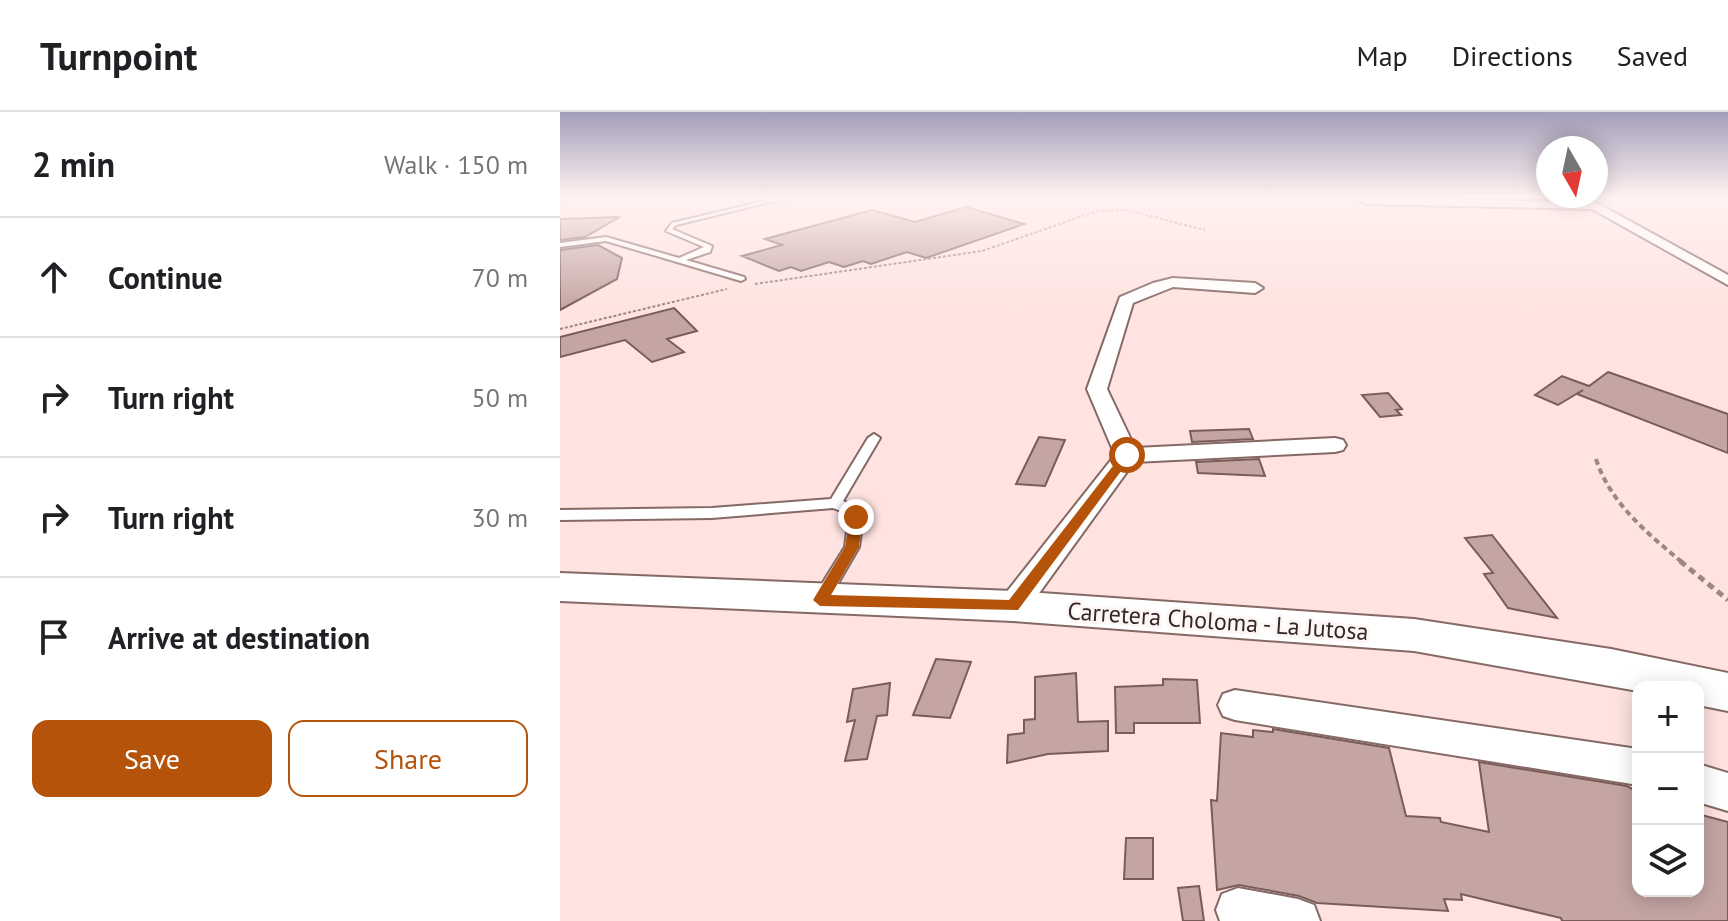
<!DOCTYPE html>
<meta charset="utf-8">
<style>
body{margin:0;font-family:"PT Sans",sans-serif;background:#f2f2f2;color:#202124}
.controls{position:absolute;right:24px;bottom:24px;display:grid;overflow:hidden;border-radius:16px;box-shadow:0 4px 20px #0003}
.controls button{width:72px;height:72px;display:grid;place-items:center;padding:0;border:0;border-bottom:2px solid #e0e0e0;background:#fff;color:#202124;font:40px sans-serif}
.compass{position:absolute;left:976px;top:24px;width:72px;height:72px;border-radius:50%;background:#fff;box-shadow:0 4px 20px #0003;rotate:171deg}
.stop{position:absolute;width:24px;height:24px;margin:-18px;border:6px solid #b45309;border-radius:50%;background:#fff}
.stop.end{background:#b45309;border-color:#fff;box-shadow:0 2px 8px #0008}
.list{margin:0;padding:0;list-style:none}
h2{display:flex;justify-content:space-between;align-items:center;height:104px;margin:0;padding:0 32px;font-size:34px}
h2 small{font-size:26px;font-weight:400;color:#757577}
.list li{display:grid;grid-template-columns:52px 1fr auto;gap:24px;align-items:center;box-sizing:border-box;height:120px;padding:0 32px;border-top:2px solid #e0e0e0}
.list b{display:block;font-size:30px;white-space:nowrap}
.list em{font-size:26px;font-style:normal;color:#757577}
.actions{display:flex;gap:16px;padding:24px 32px}
.actions a{flex:1;padding:18px 0;border:2px solid #b45309;border-radius:16px;text-align:center;font-size:28px;color:#b45309}
.actions .main{background:#b45309;color:#fff}
.icon{flex:none;width:44px;height:44px;fill:none;stroke:currentColor;stroke-width:2;stroke-linecap:round;stroke-linejoin:round}
.map{position:relative;flex:none;width:1168px;height:809px;overflow:hidden}
header{display:flex;align-items:center;gap:48px;box-sizing:border-box;height:112px;padding:0 40px;background:#fff;border-bottom:2px solid #e0e0e0}
header strong{font-size:38px}
nav{display:flex;gap:44px;margin-inline-start:auto;font-size:28px}
main{display:flex}
aside{flex:1;background:#fff}
.map>svg:first-child{display:block}
.building{fill:#c4a5a2;stroke:#785d5a;stroke-width:2}
.lines{fill:none;stroke-linecap:round;stroke-linejoin:round}
.service-casing{stroke:#856965;stroke-width:4}
.minor-casing{stroke:#856965;stroke-width:4}
.tertiary-casing{stroke:#856965;stroke-width:4}
.path-far2{stroke:#9b8784;stroke-width:2;stroke-dasharray:3 2;stroke-linecap:butt}
.path-far1{stroke:#9b8784;stroke-width:4;stroke-dasharray:6 4;stroke-linecap:butt}
.path{stroke:#9b8784;stroke-width:5;stroke-dasharray:7 5;stroke-linecap:butt}
.service{fill:#fff;fill-rule:evenodd}
.minor{fill:#fff;fill-rule:evenodd}
.tertiary{fill:#fff;fill-rule:evenodd}
.route{fill:#b45309}
.labels{text-anchor:middle;dominant-baseline:central;stroke-width:6;stroke-linejoin:round;paint-order:stroke}
.street-label{font-size:24px;fill:#342826;stroke:#fdf6f5}
</style>
<header>
<strong>Turnpoint</strong>
<nav><a>Map</a><a>Directions</a><a>Saved</a></nav>
</header>
<main>
<aside>
<h2>2 min<small>Walk · 150 m</small></h2>
<ul class="list">
<li><svg class="icon" aria-label="ahead" viewBox="0 0 24 24"><path d="M12 20V5M6 11l6-6 6 6"/></svg><div><b>Continue</b></div><em>70 m</em></li>
<li><svg class="icon" aria-label="right" viewBox="0 0 24 24"><path d="M7 20v-9h11M14 6l5 5-5 5"/></svg><div><b>Turn right</b></div><em>50 m</em></li>
<li><svg class="icon" aria-label="right" viewBox="0 0 24 24"><path d="M7 20v-9h11M14 6l5 5-5 5"/></svg><div><b>Turn right</b></div><em>30 m</em></li>
<li><svg class="icon" aria-label="arrive" viewBox="0 0 24 24"><path d="M6 21V4h12l-3 4 3 4H6"/></svg><div><b>Arrive at destination</b></div></li>
</ul>
<div class="actions"><a class="main">Save</a><a>Share</a></div>
</aside>
<div class="map">
<svg width="1168" height="809" viewBox="0 0 1168 809">
<rect width="100%" height="100%" fill="#fee3e0"/>
<!-- building -->
<g class="building">
<path d="M406 95 464 112 366 146 347 140 311 152 303 149 284 155 269 150 241 159 231 155 219 159 182 144 222 133 205 127 312 98 355 110Z"/>
<path d="M60 105 25 125 0 128V107Z"/>
<path d="M38 133 62 146 57 167 0 198V138Z"/>
<path d="M114 196 137 219 107 227 124 240 92 250 65 228 0 245V225Z"/>
<path d="M1048 260 1168 302V341L1017 282 1023 278 998 293 975 283 1002 264 1029 274Z"/>
<path d="M828 281 842 297 836 298 841 303 820 305 802 283Z"/>
<path d="M689 317 693 327 632 330 630 319Z"/>
<path d="M479 325 505 328 485 374 456 372Z"/>
<path d="M699 347 705 364 638 361 636 350Z"/>
<path d="M932 423 997 506 948 496 924 462 933 461 905 426Z"/>
<path d="M376 547 411 550 390 606 353 603Z"/>
<path d="M516 561 518 610 548 609V639L488 642 447 651 448 623 464 621V608L475 607V565Z"/>
<path d="M603 567 637 568 640 611H574V621H556L555 575 603 573Z"/>
<path d="M330 571 327 603 317 604 307 647 285 649 295 608 287 610 293 577Z"/>
<path d="M713 617 829 636 846 704 880 706 881 710 929 720 919 650 1067 674 1078 680V779H1138V702L1168 710V809H1002L1001 806 901 782 902 788 884 787 888 799 757 791 739 784 679 773 657 778 651 688 657 689 661 621 693 625V618L713 620Z"/>
<path d="M566 726H593V767H564Z"/>
<path d="M639 774 644 809H623L618 776Z"/>
</g>
<g class="lines">
<!-- service casing -->
<g class="service-casing">
<g id="service">
<path d="M0 85H9L0 89Z"/>
<path d="M221 85H231L116 113 112 117 152 134 150 140 126 148 184 165 185 167 181 169 46 129 0 135V131L46 125 119 146 144 135 106 119 112 111Z"/>
<path d="M314 322 320 326 283 389 296 395 303 405 299 435 266 492 260 494 254 492 252 488 285 435 289 405 286 401 273 396 152 406 0 408V398L152 396 271 387 308 326Z"/>
</g>
</g>
<!-- minor casing -->
<g class="minor-casing">
<g id="minor">
<path d="M1013 85H1026L1168 163V173L1032 97 806 92 800 89 806 86 1019 90Z"/>
<path d="M613 166 695 171 703 176 695 181 613 175 573 191 547 277 575 336 775 326 783 328 786 333 783 338 775 340 574 350 464 502 453 506 442 502 438 494 442 486 555 343 527 277 560 185 593 171Z"/>
<path d="M675 578 1078 637V673L675 608 663 604 658 593 663 582Z"/>
<path d="M1138 652 1168 661V699L1138 690Z"/>
<path d="M678 776 738 787 754 793 760 809H660L656 798 662 782Z"/>
</g>
</g>
<!-- tertiary casing -->
<g class="tertiary-casing">
<path id="tertiary" d="M0 461 453 479 854 507 1051 537 1168 561V599L1138 593V575H1078V579L854 539 453 509 0 489Z"/>
</g>
<!-- path-far2 -->
<g class="path-far2">
<path d="M195 172 422 139 537 99 566 98 645 118"/>
<path d="M0 217 167 177"/>
</g>
<!-- path-far1 -->
<path class="path-far1" d="M1036 347C1050 391 1088 422 1123 451"/>
<!-- path -->
<path class="path" d="M1120 449 1168 488"/>
<!-- service -->
<use href="#service" class="service"/>
<!-- minor -->
<use href="#minor" class="minor"/>
<!-- tertiary -->
<use href="#tertiary" class="tertiary"/>
</g>
<!-- sky -->
<linearGradient id="sky" x2="0" y2="1"><stop stop-color="#a49eba"/><stop offset="0.43" stop-color="#fff2f1"/><stop offset="1" stop-color="#fff2f1" stop-opacity="0"/></linearGradient>
<rect width="1168" height="198" fill="url(#sky)"/>
<!-- route -->
<path class="route" d="M563 341 573 343 458 498 260 494 253 488 285 435 290 405 296 401 303 405 299 435 271 483 449 488Z"/>
<g class="labels">
<!-- street labels -->
<g class="street-label">
<text transform="translate(658 509) rotate(4)">Carretera Choloma - La Jutosa</text>
</g>
</g>
</svg>
<div class="controls">
<button>+</button>
<button>−</button>
<button><svg class="icon" aria-label="layers" viewBox="0 0 24 24"><path d="M12 4l9 5-9 5-9-5zM3 14l9 5 9-5"/></svg></button>
</div>
<svg class="compass" viewBox="-18 -18 36 36"><path d="M0-13l5 13h-10z" fill="#e53935"/><path d="M0 13l5-13h-10z" fill="#757577"/></svg>
<div class="stop" style="left:567px;top:343px"></div>
<div class="stop end" style="left:296px;top:405px"></div>
</div>
</main>
